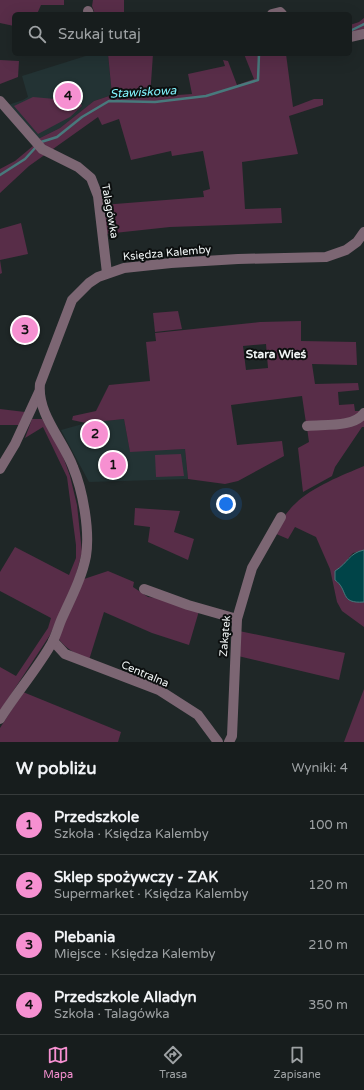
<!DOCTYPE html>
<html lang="pl">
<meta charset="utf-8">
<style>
body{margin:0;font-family:"Varela Round",sans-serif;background:#242a2a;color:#f1f3f6}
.you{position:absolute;left:226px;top:504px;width:14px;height:14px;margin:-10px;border:3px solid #fff;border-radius:50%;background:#1a73e8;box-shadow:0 0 0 6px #1a73e833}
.badge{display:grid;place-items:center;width:26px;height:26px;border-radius:50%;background:#f690d1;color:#111;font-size:13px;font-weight:700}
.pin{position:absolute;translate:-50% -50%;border:2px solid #fff;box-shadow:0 1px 4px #0006}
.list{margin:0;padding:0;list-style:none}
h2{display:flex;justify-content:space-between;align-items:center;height:52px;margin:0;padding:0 16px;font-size:17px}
h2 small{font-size:13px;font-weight:400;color:#9ea2a4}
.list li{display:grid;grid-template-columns:26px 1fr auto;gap:12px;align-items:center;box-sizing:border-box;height:60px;padding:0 16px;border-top:1px solid #363b3b}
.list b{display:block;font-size:15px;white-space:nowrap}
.list p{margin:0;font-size:13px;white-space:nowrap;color:#9ea2a4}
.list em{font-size:13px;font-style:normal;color:#9ea2a4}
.icon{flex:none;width:22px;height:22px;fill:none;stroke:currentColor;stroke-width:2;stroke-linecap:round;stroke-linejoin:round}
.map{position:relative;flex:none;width:364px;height:742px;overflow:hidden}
.search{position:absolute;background:#171d1d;box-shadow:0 4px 16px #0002;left:12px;right:12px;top:12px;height:44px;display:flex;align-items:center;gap:10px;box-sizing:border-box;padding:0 14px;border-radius:6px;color:#9ea2a4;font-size:15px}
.sheet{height:292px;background:#171d1d}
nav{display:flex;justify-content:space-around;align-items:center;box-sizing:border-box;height:56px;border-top:1px solid #363b3b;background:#171d1d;font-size:11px;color:#9ea2a4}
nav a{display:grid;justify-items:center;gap:2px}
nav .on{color:#f690d1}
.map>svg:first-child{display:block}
.built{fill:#233334}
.green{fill:#582d48;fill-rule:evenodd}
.water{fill:#004448;stroke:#48797c}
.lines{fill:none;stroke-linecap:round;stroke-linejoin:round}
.stream{stroke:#48797c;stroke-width:2.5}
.minor{stroke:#7c6673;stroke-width:10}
.labels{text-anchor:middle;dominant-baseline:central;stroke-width:4;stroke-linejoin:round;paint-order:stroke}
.street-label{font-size:11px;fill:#f0f5f5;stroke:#0c0f0f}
.water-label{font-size:12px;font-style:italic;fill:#82f5fe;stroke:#0c0f0f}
.neighbourhood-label{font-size:12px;font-weight:bold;fill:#f0f5f5;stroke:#0c0f0f}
</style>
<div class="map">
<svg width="364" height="742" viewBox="0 0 364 742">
<rect width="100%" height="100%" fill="#1f2727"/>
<!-- built -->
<g class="built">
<path d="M92 54H108L112 95 94 101 60 128 38 139 8 105 23 100 28 97 22 76Z"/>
<path d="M124 419 130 451 185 449 188 479 89 482 61 430 86 423Z"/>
</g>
<!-- green -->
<g class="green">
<path d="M0 0H64V5H41L37 14H14V26L0 23Z"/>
<path d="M93 0H124V14H95L92 6Z"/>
<path d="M364 18V31L350 34V25L359 22Z"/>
<path d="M108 54 115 56 120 54H153L150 97 192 94 188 74 225 66 223 60 228 61 237 85 254 79 244 54H286L293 107 314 99H323V105L289 116 298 154 242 162 245 209 281 208 282 223 170 227 105 234 102 205 204 197 203 191 210 189 203 151 172 156 171 151 131 160 119 119 102 125 98 117 29 166 0 193V169L15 161 39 141 38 139 60 128 94 101 112 95Z"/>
<path d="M0 60 19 61 18 77 0 84Z"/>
<path d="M75 92 82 106 70 117 38 134 14 106 33 97 55 99Z"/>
<path d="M21 223 28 254 0 260 2 273 0 274V229Z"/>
<path d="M178 311 182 329 155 332 153 313Z"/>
<path d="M301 321V341L356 342 357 365 312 364 315 384 358 383 359 390 338 392 339 405 354 404 355 411H362L354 419 306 423 302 396 231 405 237 445 282 441 284 456 238 481 225 484 188 479 185 449 130 452 124 419 86 423 72 420 73 416 96 411 109 385 150 381 146 342 156 341 155 333 260 322ZM266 344 268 368 246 370 243 346Z"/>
<path d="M0 409 25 412 19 425H0Z"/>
<path d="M364 418V427H362L335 467 332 476 303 492 298 448 309 442 307 428Z"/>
<path d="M32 419H42L61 451 70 476 77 505 82 552 74 582 50 635 0 711V667L16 676 48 628 51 618 0 591V572L15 547 69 575 76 558V545L67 477 43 427 25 438Z"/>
<path d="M181 454 184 476 156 477 155 455Z"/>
<path d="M364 466V550L353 553 350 556 335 580C348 589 340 603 364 602V627L342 611 337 602 330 569 316 537 295 527 288 539 274 533C280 522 287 511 296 503 312 487 343 475 364 466Z"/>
<path d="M135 508 180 511 174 532 194 539 188 560 148 542 150 527 134 525Z"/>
<path d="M108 571 134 582 133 587 148 597 158 598 199 611 189 645 152 633 104 612 89 660C77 655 66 649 58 638L84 579Z"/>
<path d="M239 631 345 653 339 680 238 656Z"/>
<path d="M364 689V742H344Z"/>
<path d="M23 692 121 732 118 742H0V728Z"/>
</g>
<!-- water -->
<path class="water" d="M364 550V602C339 604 349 590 335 580V571C348 563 349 553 364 550Z"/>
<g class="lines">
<!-- stream -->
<g class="stream">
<path d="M350 31 364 24"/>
<path d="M41 142 57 137 82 117 109 101 155 102 206 96 258 80 259 54"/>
<path d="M0 175 25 159 36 147"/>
</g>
<!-- minor -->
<g class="minor">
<path d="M88 11 89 14"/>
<path d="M272 14 280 12 282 14"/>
<path d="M350 37 364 34"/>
<path d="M0 101 42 149 78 167 91 178 98 196 107 273"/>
<path d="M307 426C323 424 354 428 364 413"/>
<path d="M0 469 15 444 39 392"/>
<path d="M144 589 188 605 237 619"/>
<path d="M53 641 65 654 159 690 198 715 218 742"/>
<path d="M0 719C16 693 39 667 53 641 57 633 59 624 63 616 72 596 82 577 86 556 90 531 83 491 73 467 63 440 37 414 40 384L72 300 89 283 98 277 124 268 171 263 238 259 326 257 346 250 357 242 364 232"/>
<path d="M229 742 232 736 237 619 252 568 281 517"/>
</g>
</g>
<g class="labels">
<!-- street labels -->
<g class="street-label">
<text transform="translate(110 211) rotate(80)">Talagówka</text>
<text transform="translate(167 253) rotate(-5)">Księdza Kalemby</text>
<text transform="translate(225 636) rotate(-85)">Zakątek</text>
<text transform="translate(145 674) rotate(23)">Centralna</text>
</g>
<!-- water labels -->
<g class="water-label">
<text transform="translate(143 92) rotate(-3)">Stawiskowa</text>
</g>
<!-- neighbourhood labels -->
<g class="neighbourhood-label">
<text x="276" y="354">Stara Wieś</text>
</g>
</g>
</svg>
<div class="you"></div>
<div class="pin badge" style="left:113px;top:465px">1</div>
<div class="pin badge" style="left:95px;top:434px">2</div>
<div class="pin badge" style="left:25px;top:330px">3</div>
<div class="pin badge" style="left:68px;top:96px">4</div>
<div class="search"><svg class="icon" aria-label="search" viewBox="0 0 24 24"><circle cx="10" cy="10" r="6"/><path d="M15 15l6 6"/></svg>Szukaj tutaj</div>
</div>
<section class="sheet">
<h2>W pobliżu<small>Wyniki: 4</small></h2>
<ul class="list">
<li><span class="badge">1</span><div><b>Przedszkole</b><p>Szkoła · Księdza Kalemby</p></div><em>100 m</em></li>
<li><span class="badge">2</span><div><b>Sklep spożywczy - ZAK</b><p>Supermarket · Księdza Kalemby</p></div><em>120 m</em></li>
<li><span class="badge">3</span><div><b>Plebania</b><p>Miejsce · Księdza Kalemby</p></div><em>210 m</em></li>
<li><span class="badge">4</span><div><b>Przedszkole Alladyn</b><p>Szkoła · Talagówka</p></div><em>350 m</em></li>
</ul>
</section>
<nav>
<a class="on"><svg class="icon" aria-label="map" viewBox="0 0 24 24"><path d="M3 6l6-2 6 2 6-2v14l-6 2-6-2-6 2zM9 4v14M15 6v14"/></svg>Mapa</a>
<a><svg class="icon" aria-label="directions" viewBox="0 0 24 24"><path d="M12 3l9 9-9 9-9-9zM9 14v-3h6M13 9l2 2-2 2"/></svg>Trasa</a>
<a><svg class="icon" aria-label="saved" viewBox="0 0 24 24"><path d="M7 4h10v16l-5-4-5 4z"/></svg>Zapisane</a>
</nav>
